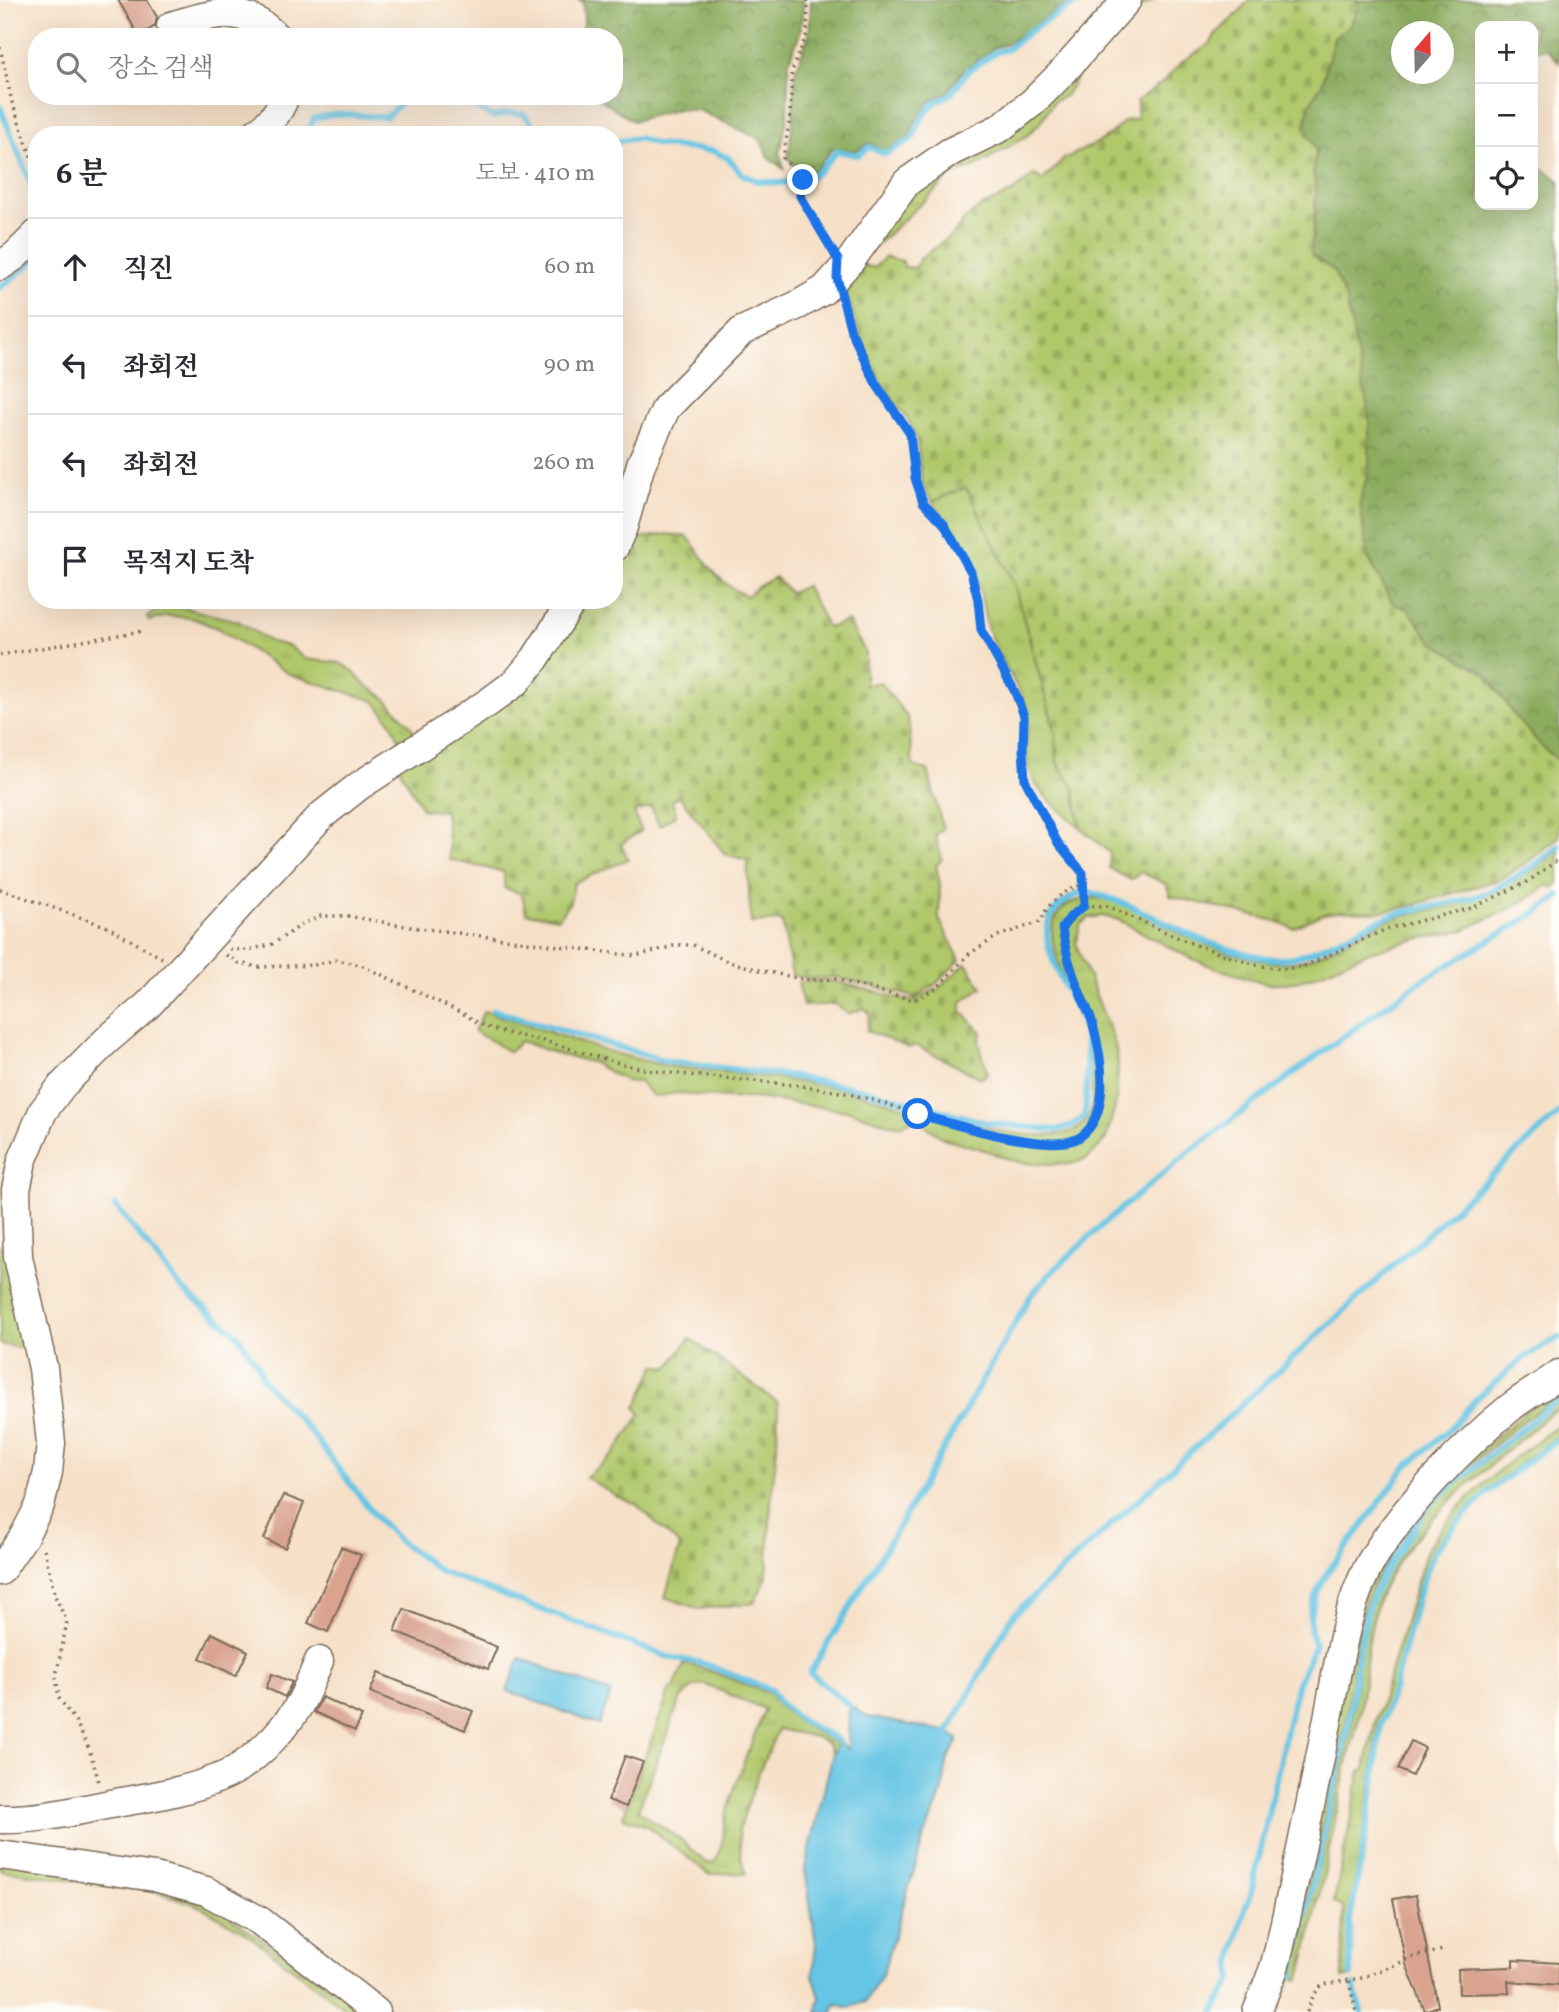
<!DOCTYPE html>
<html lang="ko">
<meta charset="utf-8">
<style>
body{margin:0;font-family:Vollkorn,"Noto Serif KR",serif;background:#f7f7f7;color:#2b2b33}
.controls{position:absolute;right:21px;top:21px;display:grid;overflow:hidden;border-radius:14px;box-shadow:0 7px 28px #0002}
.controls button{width:63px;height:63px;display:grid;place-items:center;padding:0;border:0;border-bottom:2px solid #e1e1e2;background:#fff;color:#2b2b33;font:35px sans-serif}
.compass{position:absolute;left:1391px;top:21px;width:63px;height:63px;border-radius:50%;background:#fff;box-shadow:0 7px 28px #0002;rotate:20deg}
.stop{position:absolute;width:21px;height:21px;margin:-16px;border:5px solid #1a73e8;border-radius:50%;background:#fff}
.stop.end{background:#1a73e8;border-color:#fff;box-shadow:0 2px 7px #0008}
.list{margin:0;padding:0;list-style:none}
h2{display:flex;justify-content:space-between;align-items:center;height:91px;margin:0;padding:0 28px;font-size:30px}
h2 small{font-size:23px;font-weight:400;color:#7c7c81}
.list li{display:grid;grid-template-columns:46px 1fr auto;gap:21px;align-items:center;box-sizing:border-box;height:98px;padding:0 28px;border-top:2px solid #e1e1e2}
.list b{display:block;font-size:26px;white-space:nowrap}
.list em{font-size:23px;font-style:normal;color:#7c7c81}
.icon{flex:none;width:38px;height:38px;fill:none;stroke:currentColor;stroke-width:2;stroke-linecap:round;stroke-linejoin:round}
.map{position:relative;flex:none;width:1559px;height:2012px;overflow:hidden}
.search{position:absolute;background:#fff;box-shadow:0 7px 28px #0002;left:28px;top:28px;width:595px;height:77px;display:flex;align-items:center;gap:18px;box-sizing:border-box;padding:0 24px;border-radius:28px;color:#7c7c81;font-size:26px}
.panel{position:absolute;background:#fff;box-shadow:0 7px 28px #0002;left:28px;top:126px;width:595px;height:483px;border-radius:28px}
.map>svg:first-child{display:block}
.grass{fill:url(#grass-tufts);stroke:#767844;stroke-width:2;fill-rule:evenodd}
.forest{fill:url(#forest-crowns);stroke:#646b3e;stroke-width:2;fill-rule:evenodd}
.cemetery{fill:url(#cemetery-stones);stroke:#767844;stroke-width:2}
.water{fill:#65c5e4;stroke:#507881;stroke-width:2}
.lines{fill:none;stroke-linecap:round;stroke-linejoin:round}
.stream{stroke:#65c5e4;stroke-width:6}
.building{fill:#d9a390}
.minor-casing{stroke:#7c6a59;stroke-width:31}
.path{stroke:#7c6a59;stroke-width:3.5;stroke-dasharray:2 5;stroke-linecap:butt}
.minor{stroke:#fff;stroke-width:28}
.route{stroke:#1a73e8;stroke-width:9}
</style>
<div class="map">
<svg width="1559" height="2012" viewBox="0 0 1559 2012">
<defs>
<pattern id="grass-tufts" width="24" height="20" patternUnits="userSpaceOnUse" patternTransform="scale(1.75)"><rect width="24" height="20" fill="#b0c76b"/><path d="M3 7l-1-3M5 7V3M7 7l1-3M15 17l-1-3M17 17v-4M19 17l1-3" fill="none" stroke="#98ab5c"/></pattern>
<pattern id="forest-crowns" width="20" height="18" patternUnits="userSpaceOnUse" patternTransform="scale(1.75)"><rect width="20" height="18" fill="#8cac5f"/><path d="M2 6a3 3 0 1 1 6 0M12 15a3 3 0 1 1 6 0" fill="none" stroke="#748c4e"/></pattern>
<pattern id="cemetery-stones" width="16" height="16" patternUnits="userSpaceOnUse" patternTransform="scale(1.75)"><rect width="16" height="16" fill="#b0c76b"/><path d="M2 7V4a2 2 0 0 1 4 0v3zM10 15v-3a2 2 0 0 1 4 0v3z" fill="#98ab5c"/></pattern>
</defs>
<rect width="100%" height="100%" fill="#fdfcf7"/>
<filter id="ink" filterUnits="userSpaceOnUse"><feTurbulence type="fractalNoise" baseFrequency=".0143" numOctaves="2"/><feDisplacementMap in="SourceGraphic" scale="14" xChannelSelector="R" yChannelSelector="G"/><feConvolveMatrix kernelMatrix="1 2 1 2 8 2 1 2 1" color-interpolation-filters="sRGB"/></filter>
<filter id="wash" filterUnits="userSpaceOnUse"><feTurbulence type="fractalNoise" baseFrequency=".00686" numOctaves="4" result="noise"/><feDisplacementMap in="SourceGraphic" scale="28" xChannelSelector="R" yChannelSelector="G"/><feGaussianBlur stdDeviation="1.57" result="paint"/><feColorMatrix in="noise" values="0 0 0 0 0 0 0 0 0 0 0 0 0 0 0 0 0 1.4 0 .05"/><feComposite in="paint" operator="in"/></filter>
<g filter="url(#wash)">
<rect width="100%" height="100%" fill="#f6e0c7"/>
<!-- grass -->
<g class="grass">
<path d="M1137 0H1153L1130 15 1105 47 1083 68 1065 96 1054 101 1039 124 1028 135 976 166 953 174 857 263 908 190Z"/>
<path d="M966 486 1014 584 1056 734 1057 762 1074 788 1081 828C1052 802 1027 790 1026 747 1026 735 1030 722 1026 710 1019 684 1001 663 991 638 982 616 983 592 974 570 965 545 948 522 932 502Z"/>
<path d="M176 606 238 621 271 642 289 646 305 659 340 663 352 670 363 683 383 696 410 725 418 740 402 745 392 724 375 701 289 674 217 628 192 618 168 616 149 621 147 618 155 611Z"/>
<path d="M1559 850V883L1553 888 1549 885 1517 905 1464 930 1413 940 1366 953 1311 977 1287 983 1269 984 1218 969 1190 958 1119 920 1102 916 1088 918 1080 925 1076 944 1115 1044 1118 1063 1116 1103 1106 1139 1096 1150 1087 1159 1071 1164H1033L1014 1161 982 1149 943 1138 920 1122 912 1120 902 1125 889 1124 850 1111 755 1098H725L676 1093 654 1097 639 1082 626 1081 591 1062 557 1054 520 1041 510 1052 474 1031 484 1011C543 1029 603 1053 663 1065 684 1069 705 1070 725 1072 764 1077 804 1081 842 1089 892 1099 1046 1160 1083 1124 1094 1113 1093 1098 1092 1084 1091 1069 1092 1051 1089 1036 1081 1000 1014 914 1083 899 1115 892 1152 920 1180 933 1196 940 1214 948 1231 953 1252 958 1279 967 1300 961 1331 953 1363 928 1394 918 1410 913 1426 912 1442 908 1486 898 1524 878 1559 850Z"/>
<path d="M0 1245 15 1259 28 1350 0 1344Z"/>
<path d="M1559 1383V1395L1518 1425 1445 1486 1400 1540 1373 1585 1360 1622 1346 1721 1289 1972 1292 1977 1275 2012H1264L1366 1589 1435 1489Z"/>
<path d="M1559 1401V1409L1549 1414C1494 1465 1427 1510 1389 1576 1365 1618 1368 1669 1359 1716 1356 1733 1350 1750 1346 1767 1332 1837 1318 1906 1301 1975L1298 1980 1294 1978 1352 1723 1358 1668 1370 1608 1383 1577 1432 1505Z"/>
<path d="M1559 1425V1435L1523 1461 1486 1492 1458 1519 1431 1551 1392 1689 1378 1727 1369 1800 1349 1918V1976L1343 1978 1344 1908 1334 1902 1360 1772 1365 1769 1375 1723 1427 1549C1460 1497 1510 1460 1559 1425Z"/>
<path d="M684 1664 702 1668 769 1693 779 1706 800 1723 838 1744 833 1753 828 1744 816 1737 778 1729 759 1772 739 1830 741 1857 746 1873 709 1874 647 1826 623 1817 670 1689 674 1687ZM703 1684 765 1709C751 1743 738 1776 727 1811 722 1828 725 1848 714 1863H706L681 1840 638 1810 681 1698 693 1687Z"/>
<path d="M0 1859 206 1900 365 2012H350L243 1931 199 1906 157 1892 0 1870Z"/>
</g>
<!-- forest -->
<g class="forest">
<path d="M578 0H804L800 33 789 62 787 119 780 153 784 169 769 158 760 139 698 110 679 109 633 121 595 96H614V37H579L584 21 583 2Z"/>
<path d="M811 0H1073L1007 44 995 47 962 72 947 93 931 101 915 122 909 137 884 152 870 143 855 151 833 148 815 170 804 176 788 158 793 119 795 72 809 34Z"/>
<path d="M1356 0H1559V63L1546 48 1533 51V26H1480V205H1533V150L1536 164 1559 180V761L1543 748 1514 715 1487 675 1432 642 1409 610 1392 603 1367 555 1360 501 1369 468 1334 271 1311 255 1316 193 1313 172 1316 150 1305 127 1309 106 1322 83 1334 37 1350 25 1357 9ZM1402 32H1444V74H1402Z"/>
</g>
<!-- cemetery -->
<g class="cemetery">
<path d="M1248 0H1356L1357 9 1350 25 1334 37 1322 83 1309 106 1305 127 1316 150 1313 172 1316 193 1311 255 1334 271 1346 299 1369 413V468L1360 501 1367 555 1392 603 1409 610 1432 642 1487 675 1514 715 1543 748 1559 761V837L1525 864 1501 879 1410 906 1378 912 1338 911 1320 915 1293 928 1271 920 1170 896 1166 884 1141 872 1131 880 1109 868 1110 853 1081 828 1074 788 1057 762 1056 734 1014 584 966 487 932 502C915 476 923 461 915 435 909 415 889 398 880 380 864 350 853 316 843 283L857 263 874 268 885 257 903 261 904 267 915 268 920 259 953 234 965 219 980 207 1011 193 1034 175 1043 180 1064 159 1103 140 1126 120 1137 119V101L1163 82 1183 61 1210 44 1216 34 1241 10Z"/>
<path d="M667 534 688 537C706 562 718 584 747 596L757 587 775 577 790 593 806 586 828 628 848 621 865 652V685L880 682 908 718 913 766 928 770 943 829 935 835 942 859 936 866 940 884 939 919 960 960 935 985 914 997 835 977 808 979 792 975 782 921 751 923 747 860 725 854 679 796 672 800 676 815 659 826 651 807 634 812 641 831 621 844 628 859 574 883 570 902 558 918 526 913 522 894 504 888V872L450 860 445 811 423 810 397 764 480 718 580 600H614V557L624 536 634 539Z"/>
<path d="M966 963 982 987 962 1002V1012L982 1032 979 1042 988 1074 981 1078 915 1045 909 1048 867 1031 870 1014 865 1008 848 1014 835 1004 803 1006 798 982 834 981 910 1001 938 989Z"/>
<path d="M690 1338 778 1403 777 1447 771 1502 767 1577 754 1603 699 1609 665 1597 680 1546 637 1505 616 1496 586 1477 613 1455 641 1414 636 1408 656 1365 669 1367Z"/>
</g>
<!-- water -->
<g class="water">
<path d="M520 1658 611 1693 599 1725 507 1691Z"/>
<path d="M849 1705 868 1717 948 1732 958 1739 947 1762 942 1793 925 1834 882 1975 865 2002 848 2008 836 2003 833 2012H817L820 1997 813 1976 816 1943 805 1869 833 1753 839 1741 848 1749Z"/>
</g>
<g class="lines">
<!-- stream -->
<g class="stream">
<path d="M462 96 472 105 493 117 508 113 524 114 536 129 564 132 567 135"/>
<path d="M0 107 37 199"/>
<path d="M306 135 314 118 337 114 386 117 406 98 410 96"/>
<path d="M614 142 638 138 658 145 713 151 728 158 742 174 757 181 779 183 803 180 818 172 837 151 858 155 869 147 885 154 912 139 922 118 933 104 951 94 968 71 996 52 1008 49 1028 32 1081 0"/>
<path d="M0 287 37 259"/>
<path d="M493 1010 666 1061 790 1076 865 1090 987 1123 1057 1130 1073 1125 1084 1117 1086 1105C1086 1081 1089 1053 1084 1030 1077 997 1027 941 1056 909 1063 901 1074 896 1083 891 1123 899 1158 920 1195 937 1218 947 1242 953 1266 958 1308 965 1351 928 1390 916 1423 905 1461 905 1493 890 1516 878 1539 863 1559 846"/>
<path d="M115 1205 182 1289 237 1334 258 1365 263 1380 309 1430 375 1516 398 1540 441 1572 668 1657 702 1663 771 1690 780 1703 800 1720 839 1741"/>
<path d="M849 1705 810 1673 908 1511 1031 1295 1049 1275 1104 1223 1189 1152 1318 1055 1418 983 1537 912 1559 896"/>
<path d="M948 1732 1013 1615 1559 1113"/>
<path d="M1351 1975 1350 1921 1372 1798 1381 1726 1394 1687 1420 1589 1434 1552 1462 1518 1489 1491 1559 1438"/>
<path d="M1292 1977 1349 1721 1356 1667 1368 1608 1382 1576 1431 1503 1559 1399"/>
<path d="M1354 1985 1361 2012"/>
<path d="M1214 2012 1232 1980V1961L1244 1911 1251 1894 1288 1722 1298 1683 1315 1644 1311 1634 1310 1614 1315 1596 1327 1573 1406 1467 1451 1428 1477 1398 1525 1357 1559 1337"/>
</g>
</g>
<g id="blocks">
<!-- building -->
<g class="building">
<path d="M118 0H147L157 17 155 26 139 36Z"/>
<path d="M283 1495 304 1503 285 1548 264 1539Z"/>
<path d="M341 1547 361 1555 328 1632 308 1623Z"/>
<path d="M404 1609 497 1647 488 1669 395 1631Z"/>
<path d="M212 1633 248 1651 236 1676 200 1658Z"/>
<path d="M378 1673 473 1711 465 1730 370 1692Z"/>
<path d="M272 1674 292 1682 285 1697 266 1688Z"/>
<path d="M322 1697 362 1716 355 1731 314 1712Z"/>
<path d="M1411 1741 1425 1748 1412 1776 1398 1769Z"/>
<path d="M625 1756 643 1762 626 1807 608 1800Z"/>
<path d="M1416 1895 1438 2006 1425 2011 1406 1964 1393 1899Z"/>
<path d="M1513 1960 1559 1963V1985L1508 1981 1509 1993 1459 1994 1458 1969 1513 1967Z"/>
</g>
</g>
</g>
<g filter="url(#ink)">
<use href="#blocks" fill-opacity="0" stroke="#7c6a59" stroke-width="2"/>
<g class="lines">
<!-- minor casing -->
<g class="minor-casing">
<g id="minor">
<path d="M171 26C211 14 244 2 276 37"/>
<path d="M254 135C269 124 279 113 285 96"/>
<path d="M0 266 15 256 37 234"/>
<path d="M614 548 623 527 641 464 666 408 742 331 798 305 824 290 851 260 907 182 950 152 1000 128 1033 102 1062 73 1127 0"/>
<path d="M0 1571 24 1536 40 1505 48 1472 51 1443 43 1368 18 1257 16 1190 22 1161 43 1111 61 1087 107 1040 148 1005 321 816 359 786 489 702 516 682 535 659 573 600"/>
<path d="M0 1819C38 1820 75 1811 111 1804 149 1797 191 1791 226 1775 253 1762 280 1734 296 1710 306 1695 312 1677 319 1661"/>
<path d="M0 1855 155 1877 206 1891 260 1921 376 2012"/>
<path d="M1257 2012 1274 1968 1281 1941C1298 1865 1314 1789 1329 1713 1339 1662 1347 1599 1375 1555 1406 1505 1465 1444 1511 1407 1526 1395 1544 1386 1559 1374"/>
</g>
</g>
<!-- path -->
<g class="path">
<path d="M808 0 807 34 792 71 790 118 783 158 803 180 800 196 830 248"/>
<path d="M0 47 12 102 37 173"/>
<path d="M0 655 142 631"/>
<path d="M1084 884V906"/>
<path d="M0 889 108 927 162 958"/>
<path d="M230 949 247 950 271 945 303 924 320 916H348L411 927 636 956 677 945H693L729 962 768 972 807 980 835 979 913 1000 937 988 969 954 998 936 1040 922C1048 902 1063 891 1084 884L1083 873 1058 843 1025 780 1023 750 1024 716 1014 690 981 630 978 600 971 572 944 524 923 502 915 478 910 434 876 384 851 331 843 302"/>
<path d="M226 955 239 963 259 967 314 965 336 960 361 965 468 1016C490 1034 520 1034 547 1042 581 1051 615 1064 649 1070 717 1080 786 1080 854 1095 897 1105 1043 1161 1079 1138 1083 1136 1088 1130 1090 1126 1108 1103 1101 1050 1093 1023 1083 991 1066 963 1062 928L1071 916 1084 906H1107L1188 942 1233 958 1256 965 1282 969 1302 967 1387 929 1472 908 1529 881 1559 859"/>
<path d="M44 1549 55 1596 67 1622 56 1676 59 1698 76 1722 89 1749 100 1785"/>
<path d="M1349 1981 1356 2012"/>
<path d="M1307 2012 1313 1996 1322 1985 1361 1978 1417 1956 1444 1950"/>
</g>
<!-- minor -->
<use href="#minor" class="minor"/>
</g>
</g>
<g class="lines" filter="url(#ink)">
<!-- route -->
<path class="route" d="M803 180 800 196 838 260 837 278 851 331 876 384 910 434 915 478 923 502 944 524 971 572 978 600 981 630 1014 690 1024 716 1023 750 1025 780 1058 843 1083 873 1084 906 1071 916 1062 928C1065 952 1072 973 1081 995 1085 1005 1091 1015 1093 1025 1102 1057 1112 1115 1080 1137 1053 1156 949 1123 918 1114"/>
</g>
</svg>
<div class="controls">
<button>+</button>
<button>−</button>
<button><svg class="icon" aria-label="locate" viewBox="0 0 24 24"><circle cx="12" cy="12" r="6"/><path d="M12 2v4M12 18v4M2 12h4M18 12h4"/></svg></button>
</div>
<svg class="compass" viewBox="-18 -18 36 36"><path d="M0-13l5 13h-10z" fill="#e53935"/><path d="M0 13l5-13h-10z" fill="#7c7c81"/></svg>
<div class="stop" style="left:918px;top:1114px"></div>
<div class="stop end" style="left:803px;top:180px"></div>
<div class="search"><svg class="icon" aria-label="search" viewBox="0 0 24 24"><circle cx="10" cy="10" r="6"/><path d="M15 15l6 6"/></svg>장소 검색</div>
<section class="panel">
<h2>6 분<small>도보 · 410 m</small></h2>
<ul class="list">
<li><svg class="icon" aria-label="ahead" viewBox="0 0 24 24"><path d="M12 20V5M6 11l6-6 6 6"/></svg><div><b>직진</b></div><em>60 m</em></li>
<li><svg class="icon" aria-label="left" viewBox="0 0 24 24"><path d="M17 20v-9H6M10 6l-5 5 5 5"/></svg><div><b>좌회전</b></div><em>90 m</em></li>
<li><svg class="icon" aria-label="left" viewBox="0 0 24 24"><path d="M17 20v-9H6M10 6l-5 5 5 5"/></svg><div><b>좌회전</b></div><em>260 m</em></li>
<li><svg class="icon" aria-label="arrive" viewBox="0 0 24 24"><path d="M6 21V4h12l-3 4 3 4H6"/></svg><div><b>목적지 도착</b></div></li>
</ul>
</section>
</div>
